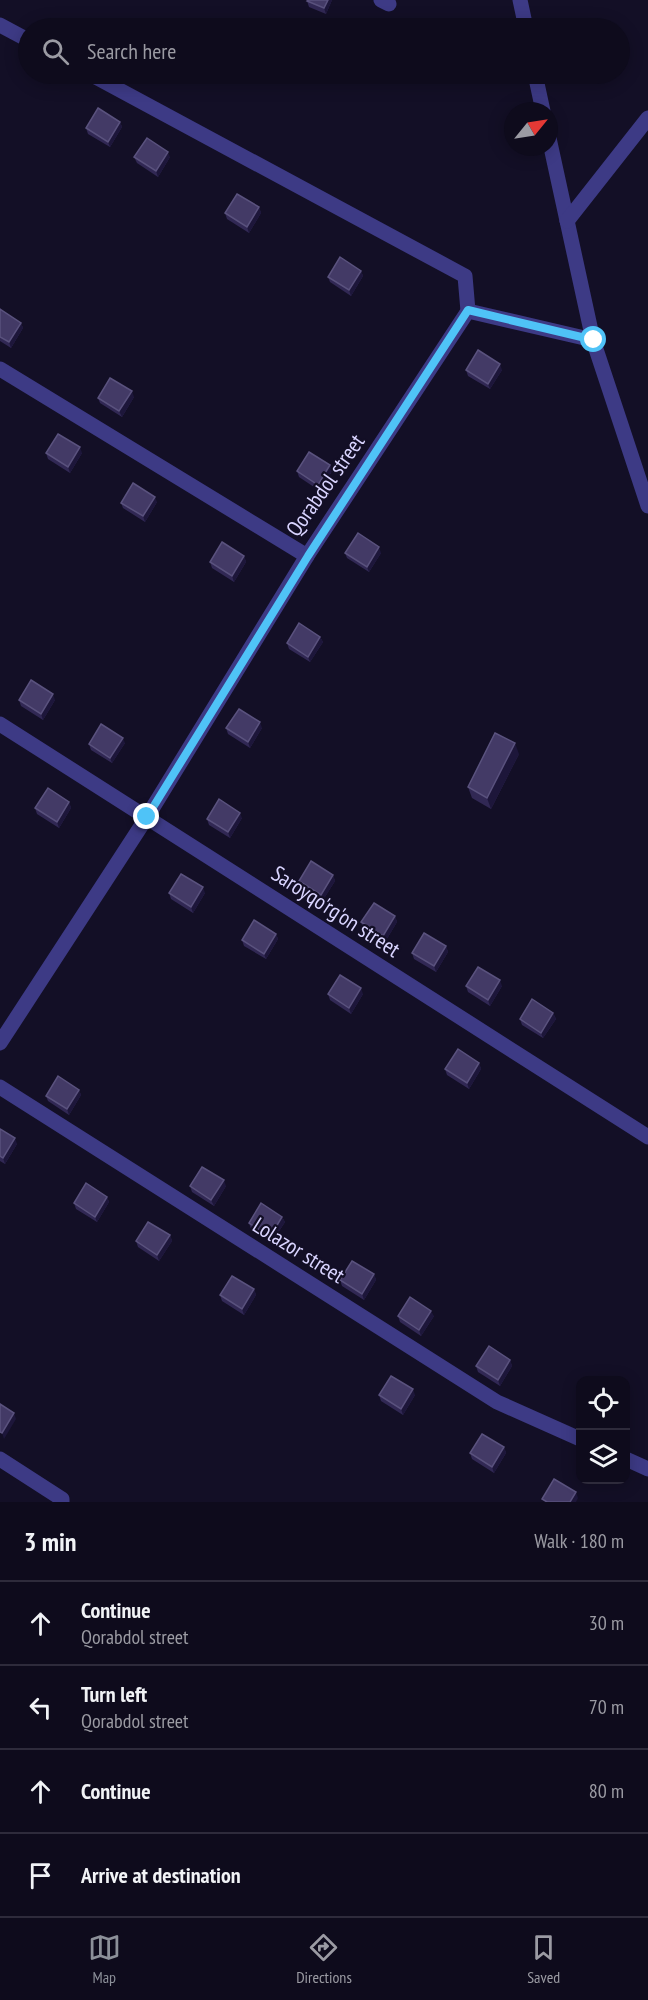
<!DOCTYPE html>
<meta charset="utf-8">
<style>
body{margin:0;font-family:"PT Sans Narrow",sans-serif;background:#171425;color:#f1f3f6}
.controls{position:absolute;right:18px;bottom:18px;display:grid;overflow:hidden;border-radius:12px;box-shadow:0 3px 15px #0003}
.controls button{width:54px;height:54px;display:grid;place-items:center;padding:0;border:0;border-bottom:2px solid #2e2b3b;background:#0e0b1c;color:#f1f3f6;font:30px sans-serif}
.compass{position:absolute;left:504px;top:102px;width:54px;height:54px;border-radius:50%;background:#0e0b1c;box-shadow:0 3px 15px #0003;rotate:60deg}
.stop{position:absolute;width:18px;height:18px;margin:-14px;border:4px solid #4fc3f7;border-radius:50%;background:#fff}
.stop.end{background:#4fc3f7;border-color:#fff;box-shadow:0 2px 6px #0008}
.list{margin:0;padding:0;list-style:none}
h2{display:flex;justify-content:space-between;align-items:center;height:78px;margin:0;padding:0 24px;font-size:26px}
h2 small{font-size:20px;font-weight:400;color:#9b9ba3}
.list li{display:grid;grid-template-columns:39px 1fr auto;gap:18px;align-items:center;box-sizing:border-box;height:84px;padding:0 24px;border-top:2px solid #2e2b3b}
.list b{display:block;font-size:22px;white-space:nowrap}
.list p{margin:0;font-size:20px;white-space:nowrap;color:#9b9ba3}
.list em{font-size:20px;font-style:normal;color:#9b9ba3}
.icon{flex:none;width:33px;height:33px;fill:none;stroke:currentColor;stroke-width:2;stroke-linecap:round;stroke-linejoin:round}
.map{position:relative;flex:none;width:648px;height:1502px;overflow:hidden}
.search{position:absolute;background:#0e0b1c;box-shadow:0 3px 15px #0003;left:18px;right:18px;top:18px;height:66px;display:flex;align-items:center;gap:15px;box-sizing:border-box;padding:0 21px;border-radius:33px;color:#9b9ba3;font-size:22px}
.sheet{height:414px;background:#0e0b1c}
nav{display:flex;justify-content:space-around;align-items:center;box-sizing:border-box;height:84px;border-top:2px solid #2e2b3b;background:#0e0b1c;font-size:16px;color:#9b9ba3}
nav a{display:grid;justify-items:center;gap:3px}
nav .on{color:#8c9099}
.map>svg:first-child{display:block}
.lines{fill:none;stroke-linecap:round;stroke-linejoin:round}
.minor{stroke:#3d3a85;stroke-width:15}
.wall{fill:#312854}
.shaded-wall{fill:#1d163a}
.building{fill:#433a66;stroke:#5a527e;stroke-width:1.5}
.route{stroke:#4fc3f7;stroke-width:8}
.labels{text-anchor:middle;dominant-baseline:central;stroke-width:4.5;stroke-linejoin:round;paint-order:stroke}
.street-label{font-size:22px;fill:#d9d4ff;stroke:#130f26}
</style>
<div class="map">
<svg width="648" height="1502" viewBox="0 0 648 1502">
<rect width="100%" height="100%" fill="#130f26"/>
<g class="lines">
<!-- minor -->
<g class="minor">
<path d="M381 0 389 4"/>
<path d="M520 0 526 28"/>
<path d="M0 25 28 40"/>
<path d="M90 74 465 276 468 311"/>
<path d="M535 74 543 111"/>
<path d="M549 138 593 340 648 506"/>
<path d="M567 221 648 118"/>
<path d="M0 369 307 556"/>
<path d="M0 724 648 1137"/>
<path d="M0 1043 147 817 307 556 468 311 593 340"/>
<path d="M0 1087 497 1402 580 1439"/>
<path d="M0 1459 62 1499V1502"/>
<path d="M626 1459 648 1469"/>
</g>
</g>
<!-- wall -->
<g class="wall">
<path d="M332 0 326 14 309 7 307 1Z"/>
<path d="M120 122 122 127 110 147 88 134 86 128Z"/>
<path d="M134 157H170L158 177 137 163Z"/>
<path d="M259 207 261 213 249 233 227 219 225 213Z"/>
<path d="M361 271 363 276 351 296 330 282 328 277Z"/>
<path d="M0 309 21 323 23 328 11 348 0 341Z"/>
<path d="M466 370H502L490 389 468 376Z"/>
<path d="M134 397 122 417 100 403 98 398Z"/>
<path d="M46 453H82L70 473 48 459Z"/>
<path d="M330 465 332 471 320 491 299 477 297 471Z"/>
<path d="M157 502 145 522 123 508 121 503Z"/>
<path d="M345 553H381L369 572 347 558Z"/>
<path d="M244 556 246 562 234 582 212 568 210 562Z"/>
<path d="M320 637 323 642 310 662 289 649 287 643Z"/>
<path d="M19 700H55L43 720 21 706Z"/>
<path d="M226 728H262L250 748 228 734Z"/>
<path d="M125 743 112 763 91 750 89 744Z"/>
<path d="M519 754 491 809 472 798 468 787Z"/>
<path d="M69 802 71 808 59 828 37 814 35 808Z"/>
<path d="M242 818 230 838 209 825 207 819Z"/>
<path d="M333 875 335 881 323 900 301 887 299 881Z"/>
<path d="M169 893H205L193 913 171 899Z"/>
<path d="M395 916 397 922 385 942 363 928 361 922Z"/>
<path d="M276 934 278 939 266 959 244 946 242 940Z"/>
<path d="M446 946 448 952 436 972 414 959 412 953Z"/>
<path d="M466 986H502L490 1006 468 992Z"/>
<path d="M328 994H363L351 1014 330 1000Z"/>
<path d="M553 1013 556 1019 543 1038 522 1025 520 1019Z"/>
<path d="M479 1063 481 1069 469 1089 447 1075 445 1069Z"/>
<path d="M79 1090 81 1095 69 1115 48 1101 46 1096Z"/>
<path d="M0 1129 17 1144 5 1164 0 1161Z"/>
<path d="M190 1186H226L214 1206 192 1192Z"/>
<path d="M107 1197 109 1202 97 1222 76 1209 74 1203Z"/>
<path d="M282 1217 285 1222 272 1242 251 1229 249 1223Z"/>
<path d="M170 1235 172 1241 159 1261 138 1247 136 1241Z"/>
<path d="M374 1274 376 1280 364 1300 342 1286 340 1280Z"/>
<path d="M254 1289 256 1295 244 1315 222 1301 220 1295Z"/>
<path d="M398 1316H434L421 1336 400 1322Z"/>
<path d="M510 1360 512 1366 500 1386 478 1372 476 1366Z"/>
<path d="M379 1395H415L403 1415 381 1401Z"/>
<path d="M504 1447 506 1453 494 1473 472 1459 470 1453Z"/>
</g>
<!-- shaded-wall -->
<g class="shaded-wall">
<path d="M328 0H332L326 14 324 8Z"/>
<path d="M120 122 122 127 110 147 108 142Z"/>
<path d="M168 152 170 157 158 177 156 171Z"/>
<path d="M259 207 261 213 249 233 247 227Z"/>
<path d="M361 271 363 276 351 296 349 290Z"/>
<path d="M21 323 23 328 11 348 9 342Z"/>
<path d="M500 364 502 370 490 389 488 384Z"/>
<path d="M132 391 134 397 122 417 119 411Z"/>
<path d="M80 447 82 453 70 473 68 467Z"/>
<path d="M330 465 332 471 320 491 318 485Z"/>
<path d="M155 497 157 502 145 522 143 516Z"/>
<path d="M379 547 381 553 369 572 367 567Z"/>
<path d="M244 556 246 562 234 582 232 576Z"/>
<path d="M320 637 323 642 310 662 308 657Z"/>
<path d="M53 694 55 700 43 720 41 714Z"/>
<path d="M260 722 262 728 250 748 248 742Z"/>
<path d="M123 738 125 743 112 763 110 758Z"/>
<path d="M515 743 519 754 491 809 487 798Z"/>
<path d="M69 802 71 808 59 828 57 822Z"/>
<path d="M240 813 242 818 230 838 228 832Z"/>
<path d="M333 875 335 881 323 900 321 895Z"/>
<path d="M203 887 205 893 193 913 191 907Z"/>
<path d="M395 916 397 922 385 942 383 936Z"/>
<path d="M276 934 278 939 266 959 264 954Z"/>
<path d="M446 946 448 952 436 972 434 966Z"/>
<path d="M500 980 502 986 490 1006 488 1000Z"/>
<path d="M361 988 363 994 351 1014 349 1008Z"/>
<path d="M553 1013 556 1019 543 1038 541 1033Z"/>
<path d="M479 1063 481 1069 469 1089 467 1083Z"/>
<path d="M79 1090 81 1095 69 1115 67 1109Z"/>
<path d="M15 1138 17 1144 5 1164 3 1158Z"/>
<path d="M224 1180 226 1186 214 1206 211 1200Z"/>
<path d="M107 1197 109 1202 97 1222 95 1217Z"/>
<path d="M282 1217 285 1222 272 1242 270 1237Z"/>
<path d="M170 1235 172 1241 159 1261 157 1255Z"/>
<path d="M374 1274 376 1280 364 1300 362 1294Z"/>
<path d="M254 1289 256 1295 244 1315 242 1309Z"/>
<path d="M431 1311 434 1316 421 1336 419 1330Z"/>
<path d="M510 1360 512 1366 500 1386 498 1380Z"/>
<path d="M413 1389 415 1395 403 1415 401 1409Z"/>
<path d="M14 1413 16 1419 4 1439 2 1433Z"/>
<path d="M504 1447 506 1453 494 1473 492 1467Z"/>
<path d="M576 1492 578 1498 576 1502H570Z"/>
</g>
<!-- building -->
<g class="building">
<path d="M308 0H328L324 8 307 1Z"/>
<path d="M98 108 120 122 108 142 86 128Z"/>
<path d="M147 138 168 152 156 171 134 157Z"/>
<path d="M237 194 259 207 247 227 225 213Z"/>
<path d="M340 257 361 271 349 290 328 277Z"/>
<path d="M0 309 21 323 9 342 0 337Z"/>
<path d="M478 350 500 364 488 384 466 370Z"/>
<path d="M110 378 132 391 119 411 98 398Z"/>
<path d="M58 434 80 447 68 467 46 453Z"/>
<path d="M309 452 330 465 318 485 297 471Z"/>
<path d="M133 483 155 497 143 516 121 503Z"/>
<path d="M358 533 379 547 367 567 345 553Z"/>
<path d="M222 542 244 556 232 576 210 562Z"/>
<path d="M299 623 320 637 308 657 287 643Z"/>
<path d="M31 680 53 694 41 714 19 700Z"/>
<path d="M239 709 260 722 248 742 226 728Z"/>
<path d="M101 724 123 738 110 758 89 744Z"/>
<path d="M495 733 515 743 487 798 468 787Z"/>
<path d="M48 788 69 802 57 822 35 808Z"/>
<path d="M219 799 240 813 228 832 207 819Z"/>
<path d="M311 861 333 875 321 895 299 881Z"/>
<path d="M181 874 203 887 191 907 169 893Z"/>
<path d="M374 903 395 916 383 936 361 922Z"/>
<path d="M254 920 276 934 264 954 242 940Z"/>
<path d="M424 933 446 946 434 966 412 953Z"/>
<path d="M478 967 500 980 488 1000 466 986Z"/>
<path d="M340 975 361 988 349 1008 328 994Z"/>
<path d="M532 999 553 1013 541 1033 520 1019Z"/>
<path d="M458 1049 479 1063 467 1083 445 1069Z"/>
<path d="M58 1076 79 1090 67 1109 46 1096Z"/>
<path d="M0 1129 15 1138 3 1158 0 1156Z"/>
<path d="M202 1167 224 1180 211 1200 190 1186Z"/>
<path d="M86 1183 107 1197 95 1217 74 1203Z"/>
<path d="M261 1203 282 1217 270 1237 249 1223Z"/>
<path d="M148 1222 170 1235 157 1255 136 1241Z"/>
<path d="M352 1261 374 1274 362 1294 340 1280Z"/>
<path d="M232 1276 254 1289 242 1309 220 1295Z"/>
<path d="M410 1297 431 1311 419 1330 398 1316Z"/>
<path d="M489 1346 510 1360 498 1380 476 1366Z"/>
<path d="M391 1376 413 1389 401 1409 379 1395Z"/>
<path d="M0 1404 14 1413 2 1433 0 1432Z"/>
<path d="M482 1434 504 1447 492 1467 470 1453Z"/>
<path d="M554 1479 576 1492 570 1502H547L542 1499Z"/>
</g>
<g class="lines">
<!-- route -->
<path class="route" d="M147 817 308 556 468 310 594 340"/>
</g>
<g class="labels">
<!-- street labels -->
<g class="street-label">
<text transform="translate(325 485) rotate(-55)">Qorabdol street</text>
<text transform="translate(336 911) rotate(33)">Saroyqo'rg'on street</text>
<text transform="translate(299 1250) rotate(32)">Lolazor street</text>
</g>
</g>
</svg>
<div class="controls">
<button><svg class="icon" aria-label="locate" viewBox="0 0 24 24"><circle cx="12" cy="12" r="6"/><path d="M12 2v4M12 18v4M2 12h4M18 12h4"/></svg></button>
<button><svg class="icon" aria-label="layers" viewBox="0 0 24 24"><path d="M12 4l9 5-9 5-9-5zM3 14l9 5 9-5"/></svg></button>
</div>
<svg class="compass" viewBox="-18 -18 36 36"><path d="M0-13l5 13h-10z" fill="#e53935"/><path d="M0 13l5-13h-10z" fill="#9b9ba3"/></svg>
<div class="stop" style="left:594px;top:340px"></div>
<div class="stop end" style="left:147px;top:817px"></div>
<div class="search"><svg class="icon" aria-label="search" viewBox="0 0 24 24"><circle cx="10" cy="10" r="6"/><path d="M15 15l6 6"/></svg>Search here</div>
</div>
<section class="sheet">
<h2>3 min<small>Walk · 180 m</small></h2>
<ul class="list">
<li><svg class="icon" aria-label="ahead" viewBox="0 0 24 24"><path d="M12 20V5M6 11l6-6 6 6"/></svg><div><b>Continue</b><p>Qorabdol street</p></div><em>30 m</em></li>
<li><svg class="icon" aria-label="left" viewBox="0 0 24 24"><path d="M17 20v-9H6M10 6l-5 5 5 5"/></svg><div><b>Turn left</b><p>Qorabdol street</p></div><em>70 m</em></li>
<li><svg class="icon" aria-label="ahead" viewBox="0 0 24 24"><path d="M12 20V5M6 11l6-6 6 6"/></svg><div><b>Continue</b></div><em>80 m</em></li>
<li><svg class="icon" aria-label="arrive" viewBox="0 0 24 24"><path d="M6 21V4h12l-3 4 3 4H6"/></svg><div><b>Arrive at destination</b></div></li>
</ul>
</section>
<nav>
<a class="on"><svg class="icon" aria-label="map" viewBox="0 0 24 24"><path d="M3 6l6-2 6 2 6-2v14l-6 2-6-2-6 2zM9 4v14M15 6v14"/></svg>Map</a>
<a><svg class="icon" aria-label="directions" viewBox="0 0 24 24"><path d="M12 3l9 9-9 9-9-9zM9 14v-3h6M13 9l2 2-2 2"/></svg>Directions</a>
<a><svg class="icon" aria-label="saved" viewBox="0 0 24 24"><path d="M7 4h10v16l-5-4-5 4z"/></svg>Saved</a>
</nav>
